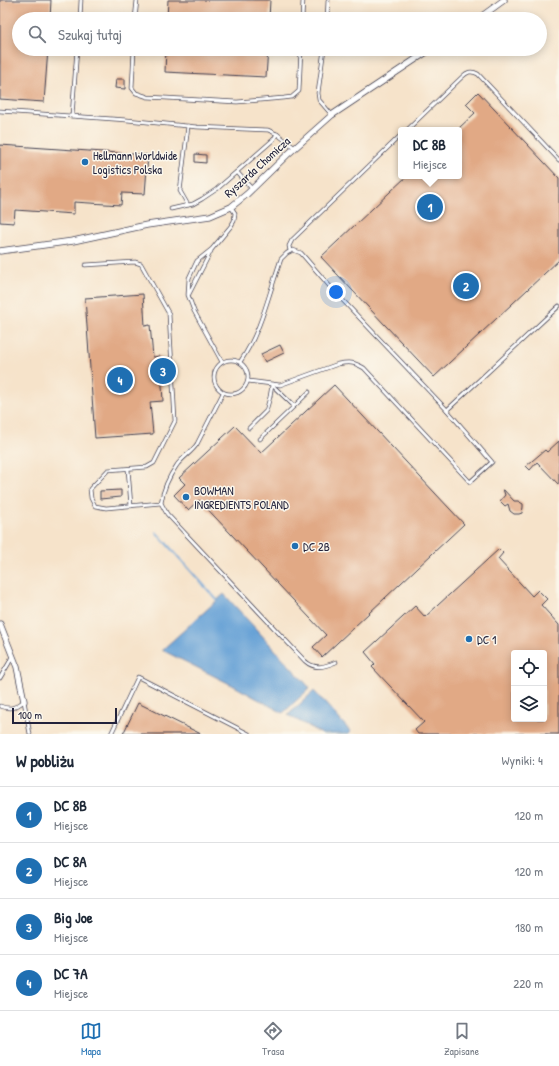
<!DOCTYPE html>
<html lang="pl">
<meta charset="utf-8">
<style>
body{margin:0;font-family:"Patrick Hand",sans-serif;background:#f6f6f7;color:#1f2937}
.controls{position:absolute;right:12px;bottom:12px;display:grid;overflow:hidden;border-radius:4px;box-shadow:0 2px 10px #0003}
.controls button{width:36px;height:36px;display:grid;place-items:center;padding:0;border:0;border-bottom:1px solid #e0e1e3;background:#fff;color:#1f2937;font:20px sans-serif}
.scale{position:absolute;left:12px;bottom:10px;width:105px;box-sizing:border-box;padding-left:4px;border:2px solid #22223b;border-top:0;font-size:11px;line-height:14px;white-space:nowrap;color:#22223b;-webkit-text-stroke:3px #fbf7ec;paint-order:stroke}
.you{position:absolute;left:336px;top:292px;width:14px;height:14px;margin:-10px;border:3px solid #fff;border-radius:50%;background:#1a73e8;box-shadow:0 0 0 6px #1a73e833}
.badge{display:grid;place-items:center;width:26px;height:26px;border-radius:50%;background:#1f6fb2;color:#fff;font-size:13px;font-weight:700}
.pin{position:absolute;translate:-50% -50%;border:2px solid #fff;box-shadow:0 1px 4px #0006}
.popup{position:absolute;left:398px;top:127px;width:64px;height:52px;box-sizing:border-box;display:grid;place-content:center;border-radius:4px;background:#fff;filter:drop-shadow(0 1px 3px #0005);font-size:13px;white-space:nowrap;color:#747a83}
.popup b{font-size:15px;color:#1f2937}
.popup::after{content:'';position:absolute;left:50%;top:100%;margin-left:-8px;border:8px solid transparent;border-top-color:#fff}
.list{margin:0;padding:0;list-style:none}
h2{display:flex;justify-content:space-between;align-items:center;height:52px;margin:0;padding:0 16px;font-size:17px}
h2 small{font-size:13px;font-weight:400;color:#747a83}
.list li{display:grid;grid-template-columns:26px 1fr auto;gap:12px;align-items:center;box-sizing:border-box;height:56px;padding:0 16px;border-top:1px solid #e0e1e3}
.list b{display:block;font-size:15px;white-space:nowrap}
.list p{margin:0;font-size:13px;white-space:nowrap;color:#747a83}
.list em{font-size:13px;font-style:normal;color:#747a83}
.icon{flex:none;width:22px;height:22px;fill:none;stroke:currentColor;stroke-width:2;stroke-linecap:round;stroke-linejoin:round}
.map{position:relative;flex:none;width:559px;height:734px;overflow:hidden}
.search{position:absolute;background:#fff;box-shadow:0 2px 10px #0003;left:12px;right:12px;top:12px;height:44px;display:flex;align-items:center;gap:10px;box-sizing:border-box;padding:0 14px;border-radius:22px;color:#747a83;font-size:15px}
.sheet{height:276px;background:#fff}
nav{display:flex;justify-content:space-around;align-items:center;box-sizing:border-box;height:56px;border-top:1px solid #e0e1e3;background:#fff;font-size:11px;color:#747a83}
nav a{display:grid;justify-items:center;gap:2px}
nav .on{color:#1f6fb2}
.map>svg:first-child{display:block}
.water{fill:#66a1d6;stroke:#446288}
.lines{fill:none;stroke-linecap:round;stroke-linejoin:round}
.stream{stroke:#66a1d6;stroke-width:2}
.building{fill:#e1a985;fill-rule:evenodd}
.lane-casing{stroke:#423f50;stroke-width:4.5}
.street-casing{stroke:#423f50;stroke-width:7}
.lane{stroke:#fff;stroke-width:3}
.street{stroke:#fff;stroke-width:5.5}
.poi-dot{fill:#1f6fb2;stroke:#fbf7ec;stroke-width:1.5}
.labels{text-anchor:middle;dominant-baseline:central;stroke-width:3;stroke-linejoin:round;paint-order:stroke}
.poi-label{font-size:12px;fill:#22223b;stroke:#fbf7ec;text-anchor:start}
.street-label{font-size:12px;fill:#22223b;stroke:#fbf7ec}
</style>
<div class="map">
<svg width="559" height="734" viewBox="0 0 559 734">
<rect width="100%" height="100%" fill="#fbf7ec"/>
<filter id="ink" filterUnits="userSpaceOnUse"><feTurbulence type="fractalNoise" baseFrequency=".025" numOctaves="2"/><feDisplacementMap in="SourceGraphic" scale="8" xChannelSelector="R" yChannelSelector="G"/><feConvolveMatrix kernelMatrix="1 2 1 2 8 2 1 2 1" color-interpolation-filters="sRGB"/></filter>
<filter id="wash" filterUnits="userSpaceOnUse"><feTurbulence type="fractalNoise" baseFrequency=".012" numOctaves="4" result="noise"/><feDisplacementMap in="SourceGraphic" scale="16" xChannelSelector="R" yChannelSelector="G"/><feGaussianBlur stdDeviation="0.9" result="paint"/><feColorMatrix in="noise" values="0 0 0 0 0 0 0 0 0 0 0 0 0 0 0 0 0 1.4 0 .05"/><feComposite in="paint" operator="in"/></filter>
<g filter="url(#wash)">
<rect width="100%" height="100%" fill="#f6e3ca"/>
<!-- water -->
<g class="water">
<path d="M224 594 310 688 283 713 234 686 162 650Z"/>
<path d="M314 691 351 732 349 734H322L288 715Z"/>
</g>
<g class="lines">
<!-- stream -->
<path class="stream" d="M156 532 217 600"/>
</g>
<g id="blocks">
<!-- building -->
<g class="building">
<path d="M0 0H51L50 19H19V49H48L44 102 0 99Z"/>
<path d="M168 0H270L269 19H167Z"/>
<path d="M166 49H268L266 77 165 72Z"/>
<path d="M116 79H125V89L115 88Z"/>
<path d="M478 92 559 178V260L434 377 321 257 407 176H459V128L475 113 466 104Z"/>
<path d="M0 145 148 155 145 194 122 193 121 205 74 202V214L15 210 14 223 0 222Z"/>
<path d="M195 154 206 155V163L195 162Z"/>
<path d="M143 294 145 326 150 325 153 357 160 356 163 401 150 402 153 434 95 438 85 298Z"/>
<path d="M280 345 284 353 265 362 261 354Z"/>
<path d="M334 385 464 524 322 657 313 647 326 635 199 500 188 510 174 495 185 484 179 478 235 426 261 453Z"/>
<path d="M559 441V485L537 462 530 470 526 466 545 450 547 452Z"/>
<path d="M503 489 514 501H518L523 504V507L522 513 519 514H514L510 511 508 504 505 506 500 501 505 495Z"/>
<path d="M121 490V497L100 499V491Z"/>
<path d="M499 549 503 553 498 559 532 596 538 590 547 599 541 605 559 625V734H418L415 730 424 722 372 667 375 664 365 652 415 606 425 617ZM514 653H544V719H514Z"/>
<path d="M138 703 201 734H123Z"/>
</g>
</g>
</g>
<g filter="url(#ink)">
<use href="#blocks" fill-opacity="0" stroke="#423f50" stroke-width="1"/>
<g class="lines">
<!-- lane casing -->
<g class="lane-casing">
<g id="lane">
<path d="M80 19 81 0"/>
<path d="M135 19 137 0"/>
<path d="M302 19 303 0"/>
<path d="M327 19 328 0"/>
<path d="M134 49 132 88 136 93 148 97 237 102 284 98 292 97 299 91 301 49"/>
<path d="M324 49 318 93 319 100 332 115"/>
<path d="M0 111 127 120 197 127 268 130 277 134 295 148"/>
<path d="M72 116 77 49"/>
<path d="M188 126 180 191 188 205"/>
<path d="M407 130 462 77C467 72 471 70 478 74L559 160"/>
<path d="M237 172 252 189"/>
<path d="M171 209 193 204 202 199 217 189 273 140 277 134"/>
<path d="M290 251 289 246 292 240 401 135"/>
<path d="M85 265 135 262 141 264 169 314 175 421 154 463 147 467 108 470 90 489 91 498 95 506 106 508 161 503C163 490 170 475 177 465 183 457 192 452 197 444L223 393"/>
<path d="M189 294 211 251"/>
<circle cx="231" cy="377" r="17"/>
<path d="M222 362 194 311 188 295 189 278 197 261 212 249 231 226 234 221 235 213 231 207"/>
<path d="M240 362C261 332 269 293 281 259L287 253 293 250 301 253 333 290 447 410 492 462 470 482 364 368C354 362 349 362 338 364L280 385 248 381"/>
<path d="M272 385 294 406"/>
<path d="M447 410 559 306"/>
<path d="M249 428 266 411 270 397 272 385"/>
<path d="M260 439 309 392"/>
<path d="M128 469 131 506"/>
<path d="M161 503 167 514 305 661C315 670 324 667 336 662"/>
<path d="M0 678 9 663 12 656"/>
<path d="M0 706C11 710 15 708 24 701L30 734"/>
<path d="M111 734 138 677 249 734"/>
</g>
</g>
<!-- street casing -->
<g class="street-casing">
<g id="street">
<path d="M478 19 504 0"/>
<path d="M0 251 73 241 147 225 210 216 231 207 247 194 287 155 332 115 431 49"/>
<path d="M0 624 17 667 24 701"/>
</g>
</g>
<!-- lane -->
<use href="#lane" class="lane"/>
<!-- street -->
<use href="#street" class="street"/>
</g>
</g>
<!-- markers -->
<g class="poi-dot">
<circle cx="85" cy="162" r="4"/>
<circle cx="186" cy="497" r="4"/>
<circle cx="295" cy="546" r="4"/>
<circle cx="469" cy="639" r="4"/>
</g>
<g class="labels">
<!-- poi labels -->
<g class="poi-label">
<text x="93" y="155">Hellmann Worldwide<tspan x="93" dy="14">Logistics Polska</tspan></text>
<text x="194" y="490">BOWMAN<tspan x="194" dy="14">INGREDIENTS POLAND</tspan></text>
<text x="303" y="546">DC 2B</text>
<text x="477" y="639">DC 1</text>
</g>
<!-- street labels -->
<g class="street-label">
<text transform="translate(257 167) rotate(-42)">Ryszarda Chomicza</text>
</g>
</g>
</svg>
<div class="controls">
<button><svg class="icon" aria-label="locate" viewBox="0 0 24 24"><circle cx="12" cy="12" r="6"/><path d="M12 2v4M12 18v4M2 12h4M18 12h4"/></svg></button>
<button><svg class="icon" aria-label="layers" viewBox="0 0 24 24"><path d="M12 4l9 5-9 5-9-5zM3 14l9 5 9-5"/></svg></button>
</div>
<div class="scale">100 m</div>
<div class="you"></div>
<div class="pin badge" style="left:430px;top:207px">1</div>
<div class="popup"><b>DC 8B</b>Miejsce</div>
<div class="pin badge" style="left:466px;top:286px">2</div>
<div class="pin badge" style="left:163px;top:371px">3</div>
<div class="pin badge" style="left:120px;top:380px">4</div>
<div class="search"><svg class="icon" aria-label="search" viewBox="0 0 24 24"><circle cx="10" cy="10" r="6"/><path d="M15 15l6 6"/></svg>Szukaj tutaj</div>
</div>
<section class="sheet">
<h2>W pobliżu<small>Wyniki: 4</small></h2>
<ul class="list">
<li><span class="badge">1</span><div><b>DC 8B</b><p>Miejsce</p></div><em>120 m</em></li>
<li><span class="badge">2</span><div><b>DC 8A</b><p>Miejsce</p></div><em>120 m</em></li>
<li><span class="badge">3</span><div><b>Big Joe</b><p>Miejsce</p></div><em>180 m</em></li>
<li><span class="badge">4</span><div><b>DC 7A</b><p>Miejsce</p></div><em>220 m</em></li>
</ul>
</section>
<nav>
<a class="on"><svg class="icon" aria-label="map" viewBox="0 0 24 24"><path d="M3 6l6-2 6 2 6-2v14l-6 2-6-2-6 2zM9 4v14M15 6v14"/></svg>Mapa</a>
<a><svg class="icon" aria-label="directions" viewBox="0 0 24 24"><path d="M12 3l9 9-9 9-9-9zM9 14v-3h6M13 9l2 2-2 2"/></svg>Trasa</a>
<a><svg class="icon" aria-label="saved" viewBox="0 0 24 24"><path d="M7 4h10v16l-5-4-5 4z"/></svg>Zapisane</a>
</nav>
